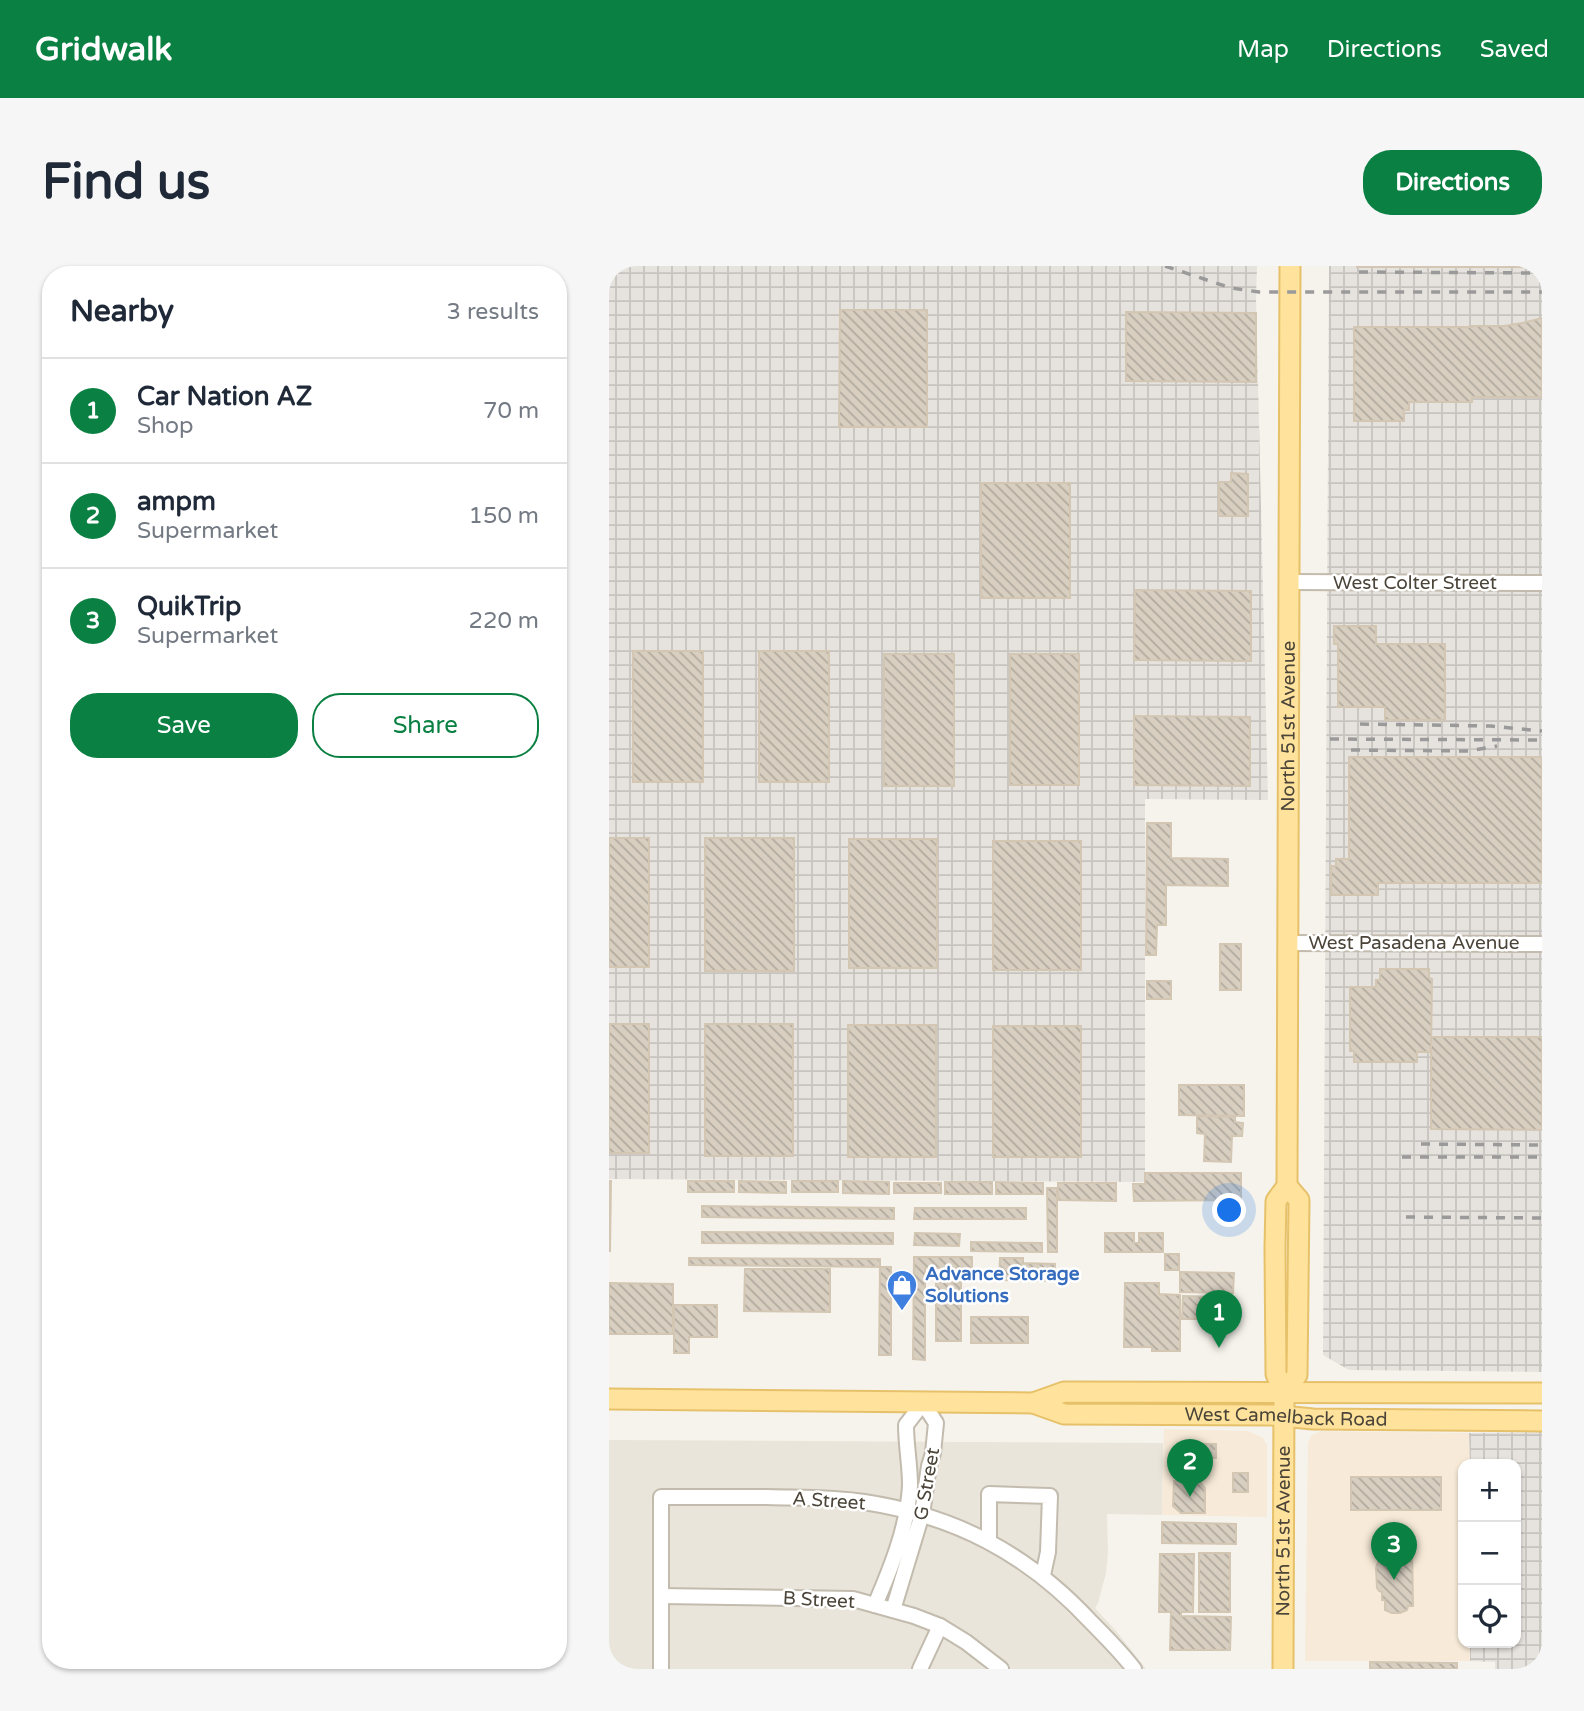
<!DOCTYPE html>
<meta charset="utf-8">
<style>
body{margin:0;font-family:"Varela Round",sans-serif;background:#f6f6f7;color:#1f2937}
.controls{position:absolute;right:21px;bottom:21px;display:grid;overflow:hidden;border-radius:14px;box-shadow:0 2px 5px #0004}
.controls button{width:63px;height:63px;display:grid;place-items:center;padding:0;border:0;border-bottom:2px solid #e0e1e3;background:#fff;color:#1f2937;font:35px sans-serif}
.you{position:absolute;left:621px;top:945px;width:24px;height:24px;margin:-18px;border:5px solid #fff;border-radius:50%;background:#1a73e8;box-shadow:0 0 0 10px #1a73e833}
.badge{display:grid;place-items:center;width:46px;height:46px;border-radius:50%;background:#0b8043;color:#fff;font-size:23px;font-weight:700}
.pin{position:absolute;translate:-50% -58px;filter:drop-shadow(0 2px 4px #0008)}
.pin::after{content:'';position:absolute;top:37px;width:24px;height:21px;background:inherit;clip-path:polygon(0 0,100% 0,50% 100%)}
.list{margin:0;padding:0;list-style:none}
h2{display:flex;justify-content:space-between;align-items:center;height:91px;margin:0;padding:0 28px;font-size:30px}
h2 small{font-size:23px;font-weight:400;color:#747a83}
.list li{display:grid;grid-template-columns:46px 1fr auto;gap:21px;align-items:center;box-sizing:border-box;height:105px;padding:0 28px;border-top:2px solid #e0e1e3}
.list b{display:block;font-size:26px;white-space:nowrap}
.list p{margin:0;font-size:23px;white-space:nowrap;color:#747a83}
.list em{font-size:23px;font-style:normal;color:#747a83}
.actions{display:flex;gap:14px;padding:21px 28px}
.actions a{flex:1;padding:16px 0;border:2px solid #0b8043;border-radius:28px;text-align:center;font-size:24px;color:#0b8043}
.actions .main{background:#0b8043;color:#fff}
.icon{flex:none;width:38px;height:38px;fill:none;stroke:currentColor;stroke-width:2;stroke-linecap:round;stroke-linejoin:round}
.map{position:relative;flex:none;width:933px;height:1403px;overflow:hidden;border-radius:28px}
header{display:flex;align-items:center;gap:42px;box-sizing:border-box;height:98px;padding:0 35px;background:#0b8043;color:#fff}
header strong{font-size:33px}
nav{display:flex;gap:38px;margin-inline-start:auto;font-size:24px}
.intro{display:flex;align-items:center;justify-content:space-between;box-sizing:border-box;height:168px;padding:0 42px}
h1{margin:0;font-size:49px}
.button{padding:18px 32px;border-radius:28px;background:#0b8043;color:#fff;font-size:24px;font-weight:700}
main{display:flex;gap:42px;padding:0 42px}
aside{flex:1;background:#fff;border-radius:28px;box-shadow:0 2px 5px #0004}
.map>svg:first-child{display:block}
.residential{fill:#eae5da}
.commercial{fill:#f7ead8}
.industrial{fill:url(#industrial-grid)}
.building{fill:url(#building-back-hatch);stroke:#d3c7b4;stroke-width:2}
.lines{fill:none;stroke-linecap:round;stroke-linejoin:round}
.minor-casing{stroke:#c2bbae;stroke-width:18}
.major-casing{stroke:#e6c16a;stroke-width:23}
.minor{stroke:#fff;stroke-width:14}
.major{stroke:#ffe39c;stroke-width:19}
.rail{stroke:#9a9a9a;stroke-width:3.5;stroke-dasharray:9 9;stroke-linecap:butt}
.labels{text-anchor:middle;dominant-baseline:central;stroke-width:5;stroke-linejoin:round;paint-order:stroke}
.street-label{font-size:19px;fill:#4b4439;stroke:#fff}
.shop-label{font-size:19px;font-weight:bold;fill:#366cbe;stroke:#fff;text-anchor:start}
</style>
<header>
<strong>Gridwalk</strong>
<nav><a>Map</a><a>Directions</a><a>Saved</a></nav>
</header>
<div class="intro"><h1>Find us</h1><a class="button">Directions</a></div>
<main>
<aside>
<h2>Nearby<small>3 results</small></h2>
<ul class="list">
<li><span class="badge">1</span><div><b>Car Nation AZ</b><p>Shop</p></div><em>70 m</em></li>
<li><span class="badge">2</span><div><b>ampm</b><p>Supermarket</p></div><em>150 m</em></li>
<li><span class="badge">3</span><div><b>QuikTrip</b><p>Supermarket</p></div><em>220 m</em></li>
</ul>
<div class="actions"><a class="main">Save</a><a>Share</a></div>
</aside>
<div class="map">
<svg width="933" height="1403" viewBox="0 0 933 1403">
<defs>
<pattern id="industrial-grid" width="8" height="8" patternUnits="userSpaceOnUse" patternTransform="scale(1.75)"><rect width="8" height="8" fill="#e6e2dd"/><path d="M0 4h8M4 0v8" fill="none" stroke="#c7c3be"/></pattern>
<pattern id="building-back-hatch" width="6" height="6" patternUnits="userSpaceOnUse" patternTransform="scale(1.75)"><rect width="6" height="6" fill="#d8cfc1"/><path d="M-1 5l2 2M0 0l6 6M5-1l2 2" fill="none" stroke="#b1aa9e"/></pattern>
</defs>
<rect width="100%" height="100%" fill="#f6f3ec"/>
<!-- residential -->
<path class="residential" d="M0 1174 554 1177 553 1249 498 1248 499 1286 497 1307 489 1337 486 1342 508 1366 537 1403H0Z"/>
<!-- commercial -->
<g class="commercial">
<path d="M555 1163 639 1165 654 1172 658 1179V1251L553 1249Z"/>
<path d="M712 1165 860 1167 861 1198H854V1377H861V1395H696L699 1179 700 1174 703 1169Z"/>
</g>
<!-- industrial -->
<g class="industrial">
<path d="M0 0H648L647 31 659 534 536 533V916L0 913Z"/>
<path d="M720 0H933V1106L740 1104 714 1089Z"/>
<path d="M933 1166V1403H886V1396L861 1395V1377H907V1198H861L860 1167Z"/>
</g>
<!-- building -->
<g class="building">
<rect x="748" y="0" width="185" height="1"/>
<path d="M231 44H318V161H230Z"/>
<path d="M517 46 647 47V116L517 115Z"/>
<path d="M933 52V131H863V136H800V144H795V155H745V61H863V60H895L913 57Z"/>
<path d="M622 207 639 208V250H610V216H622Z"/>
<rect x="372" y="217" width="89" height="115"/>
<path d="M526 324 642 325V395L525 394Z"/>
<path d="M725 360H767V378H836V454H776V441H729V378H725Z"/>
<rect x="24" y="385" width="70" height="131"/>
<rect x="150" y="385" width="70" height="131"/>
<rect x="275" y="388" width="70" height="132"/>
<rect x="401" y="388" width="69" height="131"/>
<path d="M525 450 641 451V520L525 519Z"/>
<path d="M740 491H933V617H769V629H722V600H727V593H740Z"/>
<path d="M538 557H562V592L619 593V620L557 619V659H548L547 689H537Z"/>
<rect x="0" y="572" width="40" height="129"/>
<rect x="96" y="572" width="89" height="133"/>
<rect x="240" y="573" width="88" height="129"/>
<rect x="384" y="575" width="88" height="129"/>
<rect x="611" y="678" width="21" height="46"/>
<path d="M771 703H820V712L823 713 822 786H808V796H745V785H741V721H767V714H771Z"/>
<rect x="538" y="715" width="24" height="18"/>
<rect x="0" y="758" width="40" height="129"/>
<rect x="96" y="758" width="88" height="132"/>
<rect x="239" y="759" width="88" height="132"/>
<rect x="384" y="760" width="88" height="131"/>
<path d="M822 771H933V864L822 863Z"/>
<path d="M570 819H635V850L570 849Z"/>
<path d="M588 850 626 851V856L634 857 633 870H623L622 896 595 895 596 868 588 867Z"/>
<path d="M536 907H632V934L525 935 524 918H536Z"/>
<path d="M0 915H2L1 985H0Z"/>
<rect x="79" y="915" width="46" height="11"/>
<path d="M130 915 177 916V927L130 926Z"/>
<rect x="183" y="915" width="46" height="11"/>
<path d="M234 915 280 916V928L234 927Z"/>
<rect x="336" y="916" width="47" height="12"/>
<path d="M387 916 434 917V928H387Z"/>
<rect x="285" y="917" width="47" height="10"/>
<path d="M449 917H507V935L449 934Z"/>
<path d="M438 922H448V986H439Z"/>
<path d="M93 940 285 942V953L93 951Z"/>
<path d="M306 942H417V953H305Z"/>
<path d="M93 966 284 967V978L93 977Z"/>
<path d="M306 967 351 968 350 980 305 979Z"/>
<path d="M496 967H525V977H530V967H554V986H496Z"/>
<path d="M362 976 433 977V986L362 985Z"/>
<rect x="556" y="988" width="14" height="16"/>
<path d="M305 991H363V1002H316V1094L304 1093Z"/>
<path d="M80 992 271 993V1001L80 999Z"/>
<path d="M391 992H414V997L446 998 445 1015 390 1014Z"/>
<path d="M271 1001H282V1089H270Z"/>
<path d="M136 1003H221V1046L135 1045Z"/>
<path d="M571 1006 625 1007 624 1027 571 1026Z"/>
<rect x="327" y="1016" width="25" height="59"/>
<path d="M0 1017 64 1018V1068H0Z"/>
<path d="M516 1017H550V1028L571 1029V1085H543V1081H515Z"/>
<path d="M574 1030 612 1031V1053H573Z"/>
<path d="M65 1039H108V1071H80V1087H65Z"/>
<rect x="362" y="1051" width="57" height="26"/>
<path d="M590 1178H607V1192H589Z"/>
<rect x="624" y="1207" width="15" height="19"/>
<rect x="742" y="1211" width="90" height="33"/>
<path d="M565 1215 591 1216 596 1222V1247H572L564 1240Z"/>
<path d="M553 1256 627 1258V1278L553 1277Z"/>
<path d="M791 1275 800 1281H803L804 1340H799L798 1344 791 1347H783L776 1344V1334H773V1326L770 1325 768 1322 767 1302 769 1296 773 1295V1287H775V1281H777V1278L780 1276Z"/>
<rect x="590" y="1287" width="31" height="59"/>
<path d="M551 1288H585L584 1346H572V1350L622 1351 621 1384H561L562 1346H550Z"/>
<path d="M761 1396 848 1397V1403H761Z"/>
</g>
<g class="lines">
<!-- minor casing -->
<g class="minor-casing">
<g id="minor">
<path d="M679 316 933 317"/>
<path d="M678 677 933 678"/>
<path d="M380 1276V1228L441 1230 439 1286 434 1309"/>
<path d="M52 1330 244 1333 305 1350 331 1360 357 1376 392 1403"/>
<path d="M266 1339C282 1302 299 1260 301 1219 301 1199 297 1179 297 1159L314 1137 327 1157 324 1187 320 1200 313 1248 284 1344"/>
<path d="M52 1403V1231C88 1231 124 1231 159 1231 191 1232 224 1231 255 1236 347 1250 419 1288 482 1356 497 1371 512 1386 525 1403"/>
<path d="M311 1403 331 1360"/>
</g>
</g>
<!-- major casing -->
<g class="major-casing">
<g id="major">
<path d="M675 1127 688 1109 690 934 678 920"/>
<path id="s1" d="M0 1133 424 1137 455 1148 663 1149 704 1153 933 1155"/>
<path d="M424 1137 455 1126 933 1127"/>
<path id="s2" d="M674 1403 675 1127 667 1108 666 982 667 935 678 920 681 0"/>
</g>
</g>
<!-- minor -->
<use href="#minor" class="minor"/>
<!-- major -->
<use href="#major" class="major"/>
<!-- rail -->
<g class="rail">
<path d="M556 0 622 22 650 26H933"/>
<path d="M750 6 933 7"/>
<path d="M751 458 882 460 933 465"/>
<path d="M721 473 933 474"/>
<path d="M742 484 859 485 888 480"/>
<path d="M812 878 933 879"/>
<path d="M793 891H933"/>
<path d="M797 951 933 952"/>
</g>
</g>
<!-- icons -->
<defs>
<g id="shop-pin" transform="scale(1.575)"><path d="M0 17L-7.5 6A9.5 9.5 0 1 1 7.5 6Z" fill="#3f7fe0" stroke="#fff"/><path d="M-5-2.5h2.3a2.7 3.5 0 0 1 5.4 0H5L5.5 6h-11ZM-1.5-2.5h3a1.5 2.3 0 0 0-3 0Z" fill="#fff"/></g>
</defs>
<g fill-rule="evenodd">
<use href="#shop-pin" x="293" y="1019"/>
</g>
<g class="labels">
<!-- street labels -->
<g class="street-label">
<text x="806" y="317">West Colter Street</text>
<text stroke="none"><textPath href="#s2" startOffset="948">North 51st Avenue</textPath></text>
<text x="805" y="677">West Pasadena Avenue</text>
<text stroke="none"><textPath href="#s1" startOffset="679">West Camelback Road</textPath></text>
<text transform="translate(318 1218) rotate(-80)">G Street</text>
<text transform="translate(220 1235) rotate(4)">A Street</text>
<text stroke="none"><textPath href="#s2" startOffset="138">North 51st Avenue</textPath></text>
<text transform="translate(210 1334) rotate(3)">B Street</text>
</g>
<!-- shop labels -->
<g class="shop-label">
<text x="316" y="1008">Advance Storage<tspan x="316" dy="22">Solutions</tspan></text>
</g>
</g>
</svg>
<div class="controls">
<button>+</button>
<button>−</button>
<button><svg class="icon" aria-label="locate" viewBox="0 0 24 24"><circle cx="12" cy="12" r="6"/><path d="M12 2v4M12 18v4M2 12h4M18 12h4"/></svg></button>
</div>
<div class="you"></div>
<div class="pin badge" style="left:610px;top:1082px">1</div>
<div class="pin badge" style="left:581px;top:1231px">2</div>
<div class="pin badge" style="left:785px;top:1314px">3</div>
</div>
</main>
